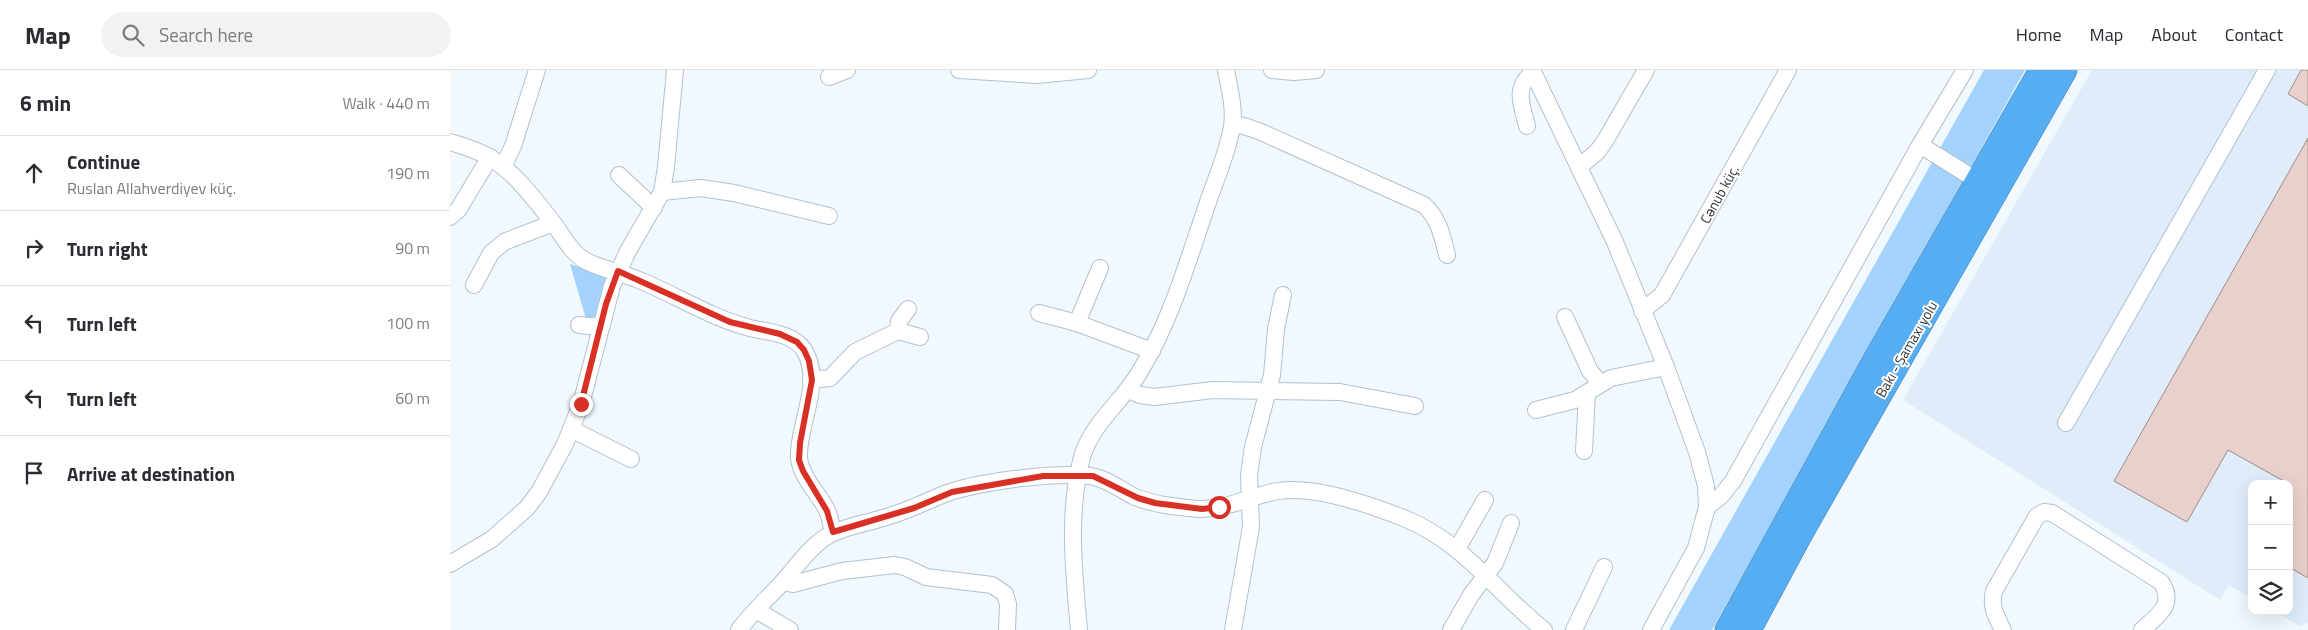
<!DOCTYPE html>
<meta charset="utf-8">
<style>
body{margin:0;font-family:"Titillium Web",sans-serif;background:#f2f2f3;color:#2b2b33}
.controls{position:absolute;right:15px;bottom:15px;display:grid;overflow:hidden;border-radius:10px;box-shadow:0 5px 20px #0002}
.controls button{width:45px;height:45px;display:grid;place-items:center;padding:0;border:0;border-bottom:1px solid #e1e1e2;background:#fff;color:#2b2b33;font:25px sans-serif}
.stop{position:absolute;width:15px;height:15px;margin:-11px;border:4px solid #d93025;border-radius:50%;background:#fff}
.stop.end{background:#d93025;border-color:#fff;box-shadow:0 1px 5px #0008}
.list{margin:0;padding:0;list-style:none}
h2{display:flex;justify-content:space-between;align-items:center;height:65px;margin:0;padding:0 20px;font-size:21px}
h2 small{font-size:16px;font-weight:400;color:#7c7c81}
.list li{display:grid;grid-template-columns:32px 1fr auto;gap:15px;align-items:center;box-sizing:border-box;height:75px;padding:0 20px;border-top:1px solid #e1e1e2}
.list b{display:block;font-size:19px;white-space:nowrap}
.list p{margin:0;font-size:16px;white-space:nowrap;color:#7c7c81}
.list em{font-size:16px;font-style:normal;color:#7c7c81}
.icon{flex:none;width:28px;height:28px;fill:none;stroke:currentColor;stroke-width:2;stroke-linecap:round;stroke-linejoin:round}
.map{position:relative;flex:none;width:1858px;height:560px;overflow:hidden}
header{display:flex;align-items:center;gap:30px;box-sizing:border-box;height:70px;padding:0 25px;background:#fff;border-bottom:1px solid #e1e1e2}
header strong{font-size:24px}
nav{display:flex;gap:28px;margin-inline-start:auto;font-size:18px}
.search{width:350px;height:45px;background:#f2f2f3;display:flex;align-items:center;gap:12px;box-sizing:border-box;padding:0 18px;border-radius:28px;color:#7c7c81;font-size:19px}
main{display:flex}
aside{flex:1;background:#fff}
.map>svg:first-child{display:block}
.built{fill:#dfedfa}
.green{fill:#a3d3fd}
.building{fill:#e9d0cc;stroke:#a28b87}
.lines{fill:none;stroke-linecap:round;stroke-linejoin:round}
.minor-casing{stroke:#b0c1d1;stroke-width:18}
.highway-casing{stroke:#4883b2;stroke-width:25}
.minor{stroke:#fff;stroke-width:16}
.highway{stroke:#56adf2;stroke-width:24}
.route{stroke:#d93025;stroke-width:6}
.labels{text-anchor:middle;dominant-baseline:central;stroke-width:4;stroke-linejoin:round;paint-order:stroke}
.street-label{font-size:14px;fill:#2d343a;stroke:#fff}
</style>
<header>
<strong>Map</strong>
<div class="search"><svg class="icon" aria-label="search" viewBox="0 0 24 24"><circle cx="10" cy="10" r="6"/><path d="M15 15l6 6"/></svg>Search here</div>
<nav><a>Home</a><a>Map</a><a>About</a><a>Contact</a></nav>
</header>
<main>
<aside>
<h2>6 min<small>Walk · 440 m</small></h2>
<ul class="list">
<li><svg class="icon" aria-label="ahead" viewBox="0 0 24 24"><path d="M12 20V5M6 11l6-6 6 6"/></svg><div><b>Continue</b><p>Ruslan Allahverdiyev küç.</p></div><em>190 m</em></li>
<li><svg class="icon" aria-label="right" viewBox="0 0 24 24"><path d="M7 20v-9h11M14 6l5 5-5 5"/></svg><div><b>Turn right</b></div><em>90 m</em></li>
<li><svg class="icon" aria-label="left" viewBox="0 0 24 24"><path d="M17 20v-9H6M10 6l-5 5 5 5"/></svg><div><b>Turn left</b></div><em>100 m</em></li>
<li><svg class="icon" aria-label="left" viewBox="0 0 24 24"><path d="M17 20v-9H6M10 6l-5 5 5 5"/></svg><div><b>Turn left</b></div><em>60 m</em></li>
<li><svg class="icon" aria-label="arrive" viewBox="0 0 24 24"><path d="M6 21V4h12l-3 4 3 4H6"/></svg><div><b>Arrive at destination</b></div></li>
</ul>
</aside>
<div class="map">
<svg width="1858" height="560" viewBox="0 0 1858 560">
<rect width="100%" height="100%" fill="#f1f9ff"/>
<!-- built -->
<path class="built" d="M1642 0H1858V553L1850 556 1824 541H1839V414H1802V528L1779 515 1770 530 1453 330Z"/>
<!-- green -->
<g class="green">
<path d="M1534 0H1575L1262 560H1219Z"/>
<path d="M120 194 157 206 146 246 136 249Z"/>
</g>
<!-- building -->
<g class="building">
<path d="M1851 0H1858V36L1838 24Z"/>
<path d="M1858 68V508L1839 497V414L1778 380 1737 452 1664 411Z"/>
</g>
<g class="lines">
<!-- minor casing -->
<g class="minor-casing">
<g id="minor">
<path d="M509 0 587 5 638 0"/>
<path d="M822 0 844 2 866 0"/>
<path d="M1082 0 1165 172 1216 297 1247 382 1256 416 1257 437 1246 478 1201 560"/>
<path d="M379 7 397 0"/>
<path d="M783 54 794 56 811 62 974 135C989 149 992 165 997 185"/>
<path d="M1077 56C1072 34 1063 19 1083 2"/>
<path d="M0 72C13 76 27 80 39 87 64 101 86 131 104 154 113 166 122 184 136 191 152 199 172 203 189 210 226 225 261 248 300 258 318 262 343 263 354 280 374 312 348 353 349 387 350 406 369 424 377 440 380 447 381 455 383 462"/>
<path d="M1470 75 1528 111"/>
<path d="M1130 96 1147 82 1155 71 1196 0"/>
<path d="M53 97 63 76 87 0"/>
<path d="M169 105 204 138"/>
<path d="M212 122 251 118 284 123 379 146"/>
<path d="M0 147 8 140 40 87"/>
<path d="M24 215 41 183 54 172 103 153"/>
<path d="M1192 241 1212 225 1338 0"/>
<path d="M589 243 627 253 702 281"/>
<path d="M1115 247 1140 301 1150 313"/>
<path d="M627 253 650 198"/>
<path d="M129 255 150 257"/>
<path d="M448 261 470 267"/>
<path d="M361 310 380 308 405 282 448 261 449 251 458 239"/>
<path d="M679 320 690 325 704 327 763 320 890 322 965 336"/>
<path d="M1086 340 1125 330 1161 308 1216 297"/>
<path d="M1616 353 1817 0"/>
<path d="M121 359 181 389"/>
<path d="M1134 381 1137 323"/>
<path d="M1257 437 1271 426 1283 411 1470 75 1515 0"/>
<path d="M1007 479 1035 430"/>
<path d="M0 494 42 469 77 438 89 422 115 374 131 334 162 216 178 181 212 122 216 97 225 0"/>
<path d="M333 512 343 514 392 501 445 495 455 497 476 507 542 515 555 524 558 534 557 560"/>
<path d="M306 540 340 560"/>
<path d="M289 560C301 543 317 529 332 513 346 497 359 478 376 467 390 457 419 453 436 447 459 441 478 430 500 422 534 411 605 402 640 406 656 408 671 420 685 427 705 435 727 437 748 439 776 440 800 426 828 421 865 415 921 435 956 449 1014 473 1046 522 1094 560"/>
<path d="M629 560C624 503 617 443 632 387 642 353 671 333 689 303 721 251 737 193 757 135 765 110 778 83 782 56 785 38 779 17 776 0"/>
<path d="M783 560 801 457 799 405 803 377 822 305 826 259 833 225"/>
<path d="M1001 560 1021 525 1045 493 1061 453"/>
<path d="M1124 560 1154 497"/>
<path d="M1553 560C1546 546 1540 537 1544 521L1587 446 1594 442 1602 443 1711 512C1726 535 1708 545 1692 560"/>
</g>
</g>
<!-- highway casing -->
<g class="highway-casing">
<g id="highway">
<path d="M1277 560 1425 290 1591 0"/>
<path d="M1299 560 1350 465 1615 0"/>
</g>
</g>
<!-- minor -->
<use href="#minor" class="minor"/>
<!-- highway -->
<use href="#highway" class="highway"/>
</g>
<g class="lines">
<!-- route -->
<path class="route" d="M131 334 156 234 168 201 280 252 330 264 347 272 354 280 359 291 362 310 350 373 349 390 353 401 377 441 383 462 464 438 502 422 593 406H643L688 428 705 433 752 439 769 437"/>
</g>
<g class="labels">
<!-- street labels -->
<g class="street-label">
<text transform="translate(1269 124) rotate(-61)">Cənub küç.</text>
<text transform="translate(1456 279) rotate(-60)">Bakı - Şamaxı yolu</text>
</g>
</g>
</svg>
<div class="controls">
<button>+</button>
<button>−</button>
<button><svg class="icon" aria-label="layers" viewBox="0 0 24 24"><path d="M12 4l9 5-9 5-9-5zM3 14l9 5 9-5"/></svg></button>
</div>
<div class="stop" style="left:769px;top:437px"></div>
<div class="stop end" style="left:131px;top:334px"></div>
</div>
</main>
